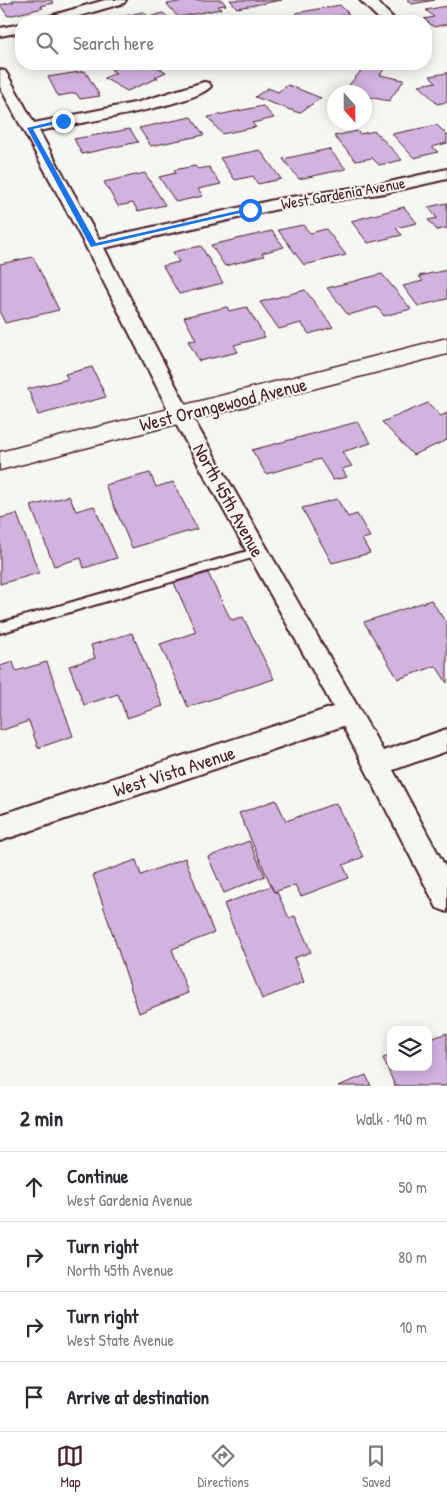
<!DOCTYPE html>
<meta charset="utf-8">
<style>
body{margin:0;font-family:"Patrick Hand",sans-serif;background:#f7f7f7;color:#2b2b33}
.controls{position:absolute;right:15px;bottom:15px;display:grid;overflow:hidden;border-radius:10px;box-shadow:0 2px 12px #0003}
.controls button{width:45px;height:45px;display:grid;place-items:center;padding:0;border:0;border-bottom:1px solid #e1e1e2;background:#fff;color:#2b2b33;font:25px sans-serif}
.compass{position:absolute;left:327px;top:85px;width:45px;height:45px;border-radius:50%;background:#fff;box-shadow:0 2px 12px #0003;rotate:159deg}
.stop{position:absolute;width:15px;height:15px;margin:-11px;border:4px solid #1a73e8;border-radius:50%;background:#fff}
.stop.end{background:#1a73e8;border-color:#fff;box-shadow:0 1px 5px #0008}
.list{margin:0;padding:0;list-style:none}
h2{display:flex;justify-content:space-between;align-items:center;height:65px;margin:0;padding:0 20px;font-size:21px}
h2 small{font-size:16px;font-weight:400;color:#7c7c81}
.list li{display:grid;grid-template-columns:32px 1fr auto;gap:15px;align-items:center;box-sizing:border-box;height:70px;padding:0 20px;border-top:1px solid #e1e1e2}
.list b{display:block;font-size:19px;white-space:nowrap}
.list p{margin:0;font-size:16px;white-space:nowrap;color:#7c7c81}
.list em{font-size:16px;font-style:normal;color:#7c7c81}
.icon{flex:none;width:28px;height:28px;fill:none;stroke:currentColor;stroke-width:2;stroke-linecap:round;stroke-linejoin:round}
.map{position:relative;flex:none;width:447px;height:1086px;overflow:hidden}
.search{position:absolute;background:#fff;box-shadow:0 2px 12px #0003;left:15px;right:15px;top:15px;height:55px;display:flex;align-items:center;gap:12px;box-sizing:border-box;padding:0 18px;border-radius:20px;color:#7c7c81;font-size:19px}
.sheet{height:345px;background:#fff}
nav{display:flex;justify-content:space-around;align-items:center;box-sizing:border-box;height:70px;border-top:1px solid #e1e1e2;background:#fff;font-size:14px;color:#7c7c81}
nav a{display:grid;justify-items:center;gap:2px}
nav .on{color:#4a1f2b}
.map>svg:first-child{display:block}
.building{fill:#d2b2de;stroke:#4a1f2b}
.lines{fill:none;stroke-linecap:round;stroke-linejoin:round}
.service-casing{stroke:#4a1f2b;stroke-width:4}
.minor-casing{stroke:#4a1f2b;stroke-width:4}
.tertiary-casing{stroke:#4a1f2b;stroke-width:3}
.service{fill:#f6f6f2;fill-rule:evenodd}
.minor{fill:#f6f6f2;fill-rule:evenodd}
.tertiary{fill:#f6f6f2;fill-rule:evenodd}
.route{fill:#1a73e8}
.labels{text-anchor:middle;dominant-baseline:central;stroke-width:4;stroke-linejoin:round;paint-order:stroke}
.far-street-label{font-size:16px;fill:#4a1f2b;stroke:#f6f6f2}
.street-label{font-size:19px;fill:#4a1f2b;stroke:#f6f6f2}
</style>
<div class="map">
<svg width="447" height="1086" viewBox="0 0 447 1086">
<rect width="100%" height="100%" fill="#f6f6f2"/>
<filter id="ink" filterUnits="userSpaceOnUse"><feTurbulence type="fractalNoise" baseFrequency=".02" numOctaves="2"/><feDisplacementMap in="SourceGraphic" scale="10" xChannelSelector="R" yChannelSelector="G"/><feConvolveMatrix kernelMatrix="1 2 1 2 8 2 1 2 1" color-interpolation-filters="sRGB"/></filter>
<g filter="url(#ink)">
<!-- building -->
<g class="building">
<path d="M12 0H51L54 3 41 6 43 8 8 16 0 5 14 2Z"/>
<path d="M190 0H222L226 5 218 6 221 9 178 17 167 4Z"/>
<path d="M230 0H282L237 8Z"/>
<path d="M407 0H435L412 4Z"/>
<path d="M340 5 349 14 339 16 344 21H303L296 13Z"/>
<path d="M447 6V24L434 27 424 19 434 17 426 10Z"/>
<path d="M143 12 149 17 163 13 172 21H131L125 16Z"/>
<path d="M127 64H135L141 67 151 64 166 72 155 77 158 78 127 91 104 78 116 73 111 70Z"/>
<path d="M239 64H261L250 69Z"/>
<path d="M367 64 387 65 380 75 404 80 389 101 364 96V92L344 91Z"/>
<path d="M85 71 100 96 80 99 76 93 58 96 48 77Z"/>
<path d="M447 73V102L437 104 419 85 436 82 430 76Z"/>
<path d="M288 85 321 98 299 113 255 97 268 88 278 92Z"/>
<path d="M263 106 274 118 252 123 256 127 222 134 208 117Z"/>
<path d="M191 117 204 135 151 146 139 128Z"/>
<path d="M437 125 447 135V143L432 147 438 152 414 158 392 134Z"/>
<path d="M130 129 138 142 82 154 74 139Z"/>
<path d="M357 131 360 134 375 131 402 160 379 165 372 158 356 161 334 136Z"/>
<path d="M329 149 346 169 299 179 283 159Z"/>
<path d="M260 150 281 179 258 184 253 176 235 180 220 158Z"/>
<path d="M195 166 198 169 209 167 221 184 198 189 203 196 176 202 159 177 176 173 174 170Z"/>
<path d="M145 173 165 205 138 211 133 203 118 206 104 182Z"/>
<path d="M447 203V228L437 230 428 220 437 218 428 207Z"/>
<path d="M404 207 417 223 396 228 402 235 368 243 351 221Z"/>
<path d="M303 225 310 233 326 229 346 255 304 265 278 230Z"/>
<path d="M272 231 284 247 262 253 264 256 225 266 211 245Z"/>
<path d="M201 246 223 283 179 294 163 266 179 262 173 252Z"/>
<path d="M33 257 59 310 5 323 0 313V264Z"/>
<path d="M447 270V299L418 306 403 286 423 281 419 276Z"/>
<path d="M382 274 411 309 384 316 377 307 348 315 327 288Z"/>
<path d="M305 290 333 327 309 334 301 323 279 329 260 302Z"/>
<path d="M227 307 229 311 247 307 265 337 234 345 238 352 199 361 188 341 196 340 184 317Z"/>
<path d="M92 367 106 397 38 415 28 389 68 379 65 374Z"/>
<path d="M428 403 441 416 447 413V440L413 455 382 422Z"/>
<path d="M357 422 371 443 342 452 352 466 342 469 347 477 333 480 320 459 266 474 252 450Z"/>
<path d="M150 473 156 487 173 482 197 529 132 548 105 485Z"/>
<path d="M69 496 76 511 94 506 117 558 84 568 81 558 54 566 31 506Z"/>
<path d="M337 499 348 517 357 514 370 537 362 539 370 553 332 563 302 508Z"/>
<path d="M17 514 39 573 0 584V518Z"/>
<path d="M208 573 231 620 243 617 274 679 188 707 160 644 196 632 174 583Z"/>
<path d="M431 600 447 624V683L436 666 398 679 364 622Z"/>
<path d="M132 633 163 706 127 718 118 694 84 705 69 666 95 658 91 645Z"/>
<path d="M13 662 16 671 47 662 73 736 38 748 29 721 0 731V666Z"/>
<path d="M276 800 286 821 336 803 363 857 343 865 349 878 301 896 295 885 274 892 239 813Z"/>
<path d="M249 841 265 876 224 893 208 857Z"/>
<path d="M185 858 214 933 172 949 188 993 139 1013 93 875 136 860 141 875Z"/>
<path d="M271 886 274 892H277L289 918 295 916 311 952 294 958 304 982 262 999 224 904Z"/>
<path d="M447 1033V1086H395L383 1058 391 1055V1067H428V1040Z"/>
<path d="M366 1075 371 1086H338Z"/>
</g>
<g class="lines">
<!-- service casing -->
<g class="service-casing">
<path id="service" d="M258 548 262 549 264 552 262 555 0 633V623Z"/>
</g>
<!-- minor casing -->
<g class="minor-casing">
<g id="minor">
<path d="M105 0H126L124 3 62 21H41L43 18Z"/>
<path d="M360 0H375L396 21H381Z"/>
<path d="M21 24V32L0 36V28Z"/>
<path d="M0 70 5 71 7 74 34 123 139 102 204 82 209 83 211 86C198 105 67 125 39 131L99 239 278 199 385 183 447 169V179L385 193 278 209 104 248 191 415 383 751 447 729V751L393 770 447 870V912L437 908 343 726 0 841V815L333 707 171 415 85 245 0 87Z"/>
</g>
</g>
<!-- tertiary casing -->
<g class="tertiary-casing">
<path id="tertiary" d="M447 338V354L0 470V452Z"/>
</g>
<!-- service -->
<use href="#service" class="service"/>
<!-- minor -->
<use href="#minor" class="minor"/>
<!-- tertiary -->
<use href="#tertiary" class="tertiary"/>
</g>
</g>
<!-- route -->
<path class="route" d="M63 119 65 122 33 129 96 243 250 208 253 210 91 247 27 128Z"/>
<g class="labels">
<!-- far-street labels -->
<g class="far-street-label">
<text transform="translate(343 193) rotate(-10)">West Gardenia Avenue</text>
</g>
<!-- street labels -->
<g class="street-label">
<text transform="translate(223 404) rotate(-14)">West Orangewood Avenue</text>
<text transform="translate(229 500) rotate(61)">North 45th Avenue</text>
<text transform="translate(174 771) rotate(-18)">West Vista Avenue</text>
</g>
</g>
</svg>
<div class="controls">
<button><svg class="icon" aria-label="layers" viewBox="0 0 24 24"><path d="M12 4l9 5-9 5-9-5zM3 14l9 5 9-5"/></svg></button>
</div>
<svg class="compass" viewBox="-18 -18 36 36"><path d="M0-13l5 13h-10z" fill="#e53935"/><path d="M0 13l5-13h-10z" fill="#7c7c81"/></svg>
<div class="stop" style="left:250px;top:210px"></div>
<div class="stop end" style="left:63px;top:121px"></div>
<div class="search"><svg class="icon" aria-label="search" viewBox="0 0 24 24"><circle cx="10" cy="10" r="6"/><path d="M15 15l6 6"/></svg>Search here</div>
</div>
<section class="sheet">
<h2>2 min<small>Walk · 140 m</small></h2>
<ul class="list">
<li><svg class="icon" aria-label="ahead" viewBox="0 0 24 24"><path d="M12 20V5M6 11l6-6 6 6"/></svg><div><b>Continue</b><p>West Gardenia Avenue</p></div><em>50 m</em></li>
<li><svg class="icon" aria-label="right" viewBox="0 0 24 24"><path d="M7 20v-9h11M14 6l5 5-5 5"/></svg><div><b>Turn right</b><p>North 45th Avenue</p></div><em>80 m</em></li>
<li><svg class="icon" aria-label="right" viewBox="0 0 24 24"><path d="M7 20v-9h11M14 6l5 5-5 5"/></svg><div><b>Turn right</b><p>West State Avenue</p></div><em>10 m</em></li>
<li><svg class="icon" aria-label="arrive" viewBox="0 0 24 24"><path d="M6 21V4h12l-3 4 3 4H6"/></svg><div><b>Arrive at destination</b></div></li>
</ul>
</section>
<nav>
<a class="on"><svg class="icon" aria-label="map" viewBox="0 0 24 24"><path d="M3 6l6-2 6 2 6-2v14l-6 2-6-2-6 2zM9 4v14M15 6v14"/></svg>Map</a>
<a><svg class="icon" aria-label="directions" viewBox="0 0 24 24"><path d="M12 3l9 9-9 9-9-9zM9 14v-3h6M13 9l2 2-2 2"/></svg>Directions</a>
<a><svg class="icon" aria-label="saved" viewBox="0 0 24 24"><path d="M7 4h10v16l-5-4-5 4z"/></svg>Saved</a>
</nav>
